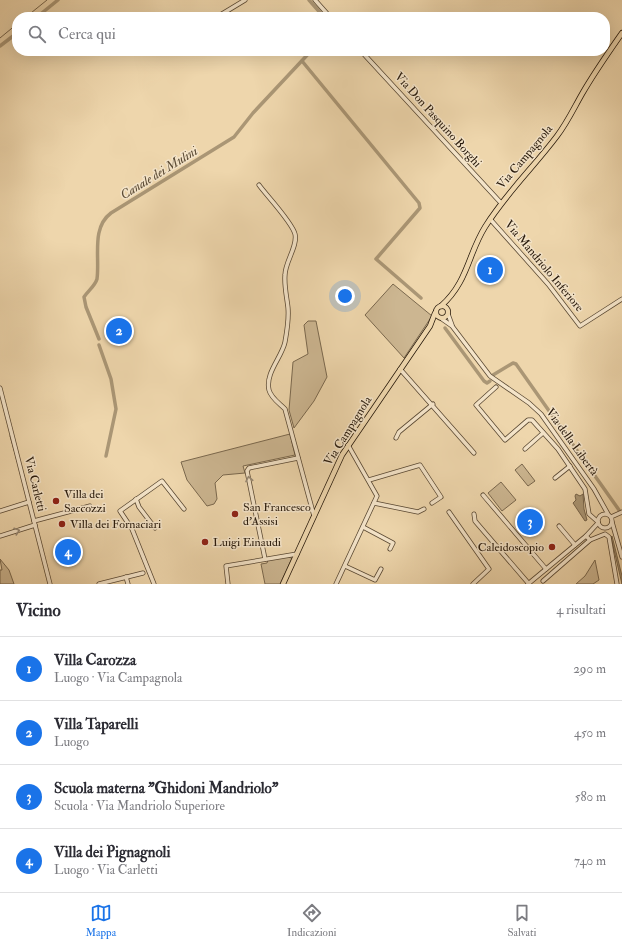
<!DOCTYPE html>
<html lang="it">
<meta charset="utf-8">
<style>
body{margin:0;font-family:"IM FELL Double Pica",serif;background:#f7f7f7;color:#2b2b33}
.you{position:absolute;left:345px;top:296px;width:14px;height:14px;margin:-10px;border:3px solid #fff;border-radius:50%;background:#1a73e8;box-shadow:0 0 0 6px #1a73e833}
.badge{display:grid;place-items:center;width:26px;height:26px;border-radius:50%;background:#1a73e8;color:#fff;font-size:13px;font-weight:700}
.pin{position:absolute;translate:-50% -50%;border:2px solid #fff;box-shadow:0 1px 4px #0006}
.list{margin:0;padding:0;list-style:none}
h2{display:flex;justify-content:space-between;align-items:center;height:52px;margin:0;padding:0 16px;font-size:17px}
h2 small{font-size:13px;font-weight:400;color:#7c7c81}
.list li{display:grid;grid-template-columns:26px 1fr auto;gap:12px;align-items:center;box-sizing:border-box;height:64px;padding:0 16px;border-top:1px solid #e1e1e2}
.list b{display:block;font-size:15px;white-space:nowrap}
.list p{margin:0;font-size:13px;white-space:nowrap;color:#7c7c81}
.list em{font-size:13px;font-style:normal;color:#7c7c81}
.icon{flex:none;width:22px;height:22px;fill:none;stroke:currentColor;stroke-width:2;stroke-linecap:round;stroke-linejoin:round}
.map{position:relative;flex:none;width:622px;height:584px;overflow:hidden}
.search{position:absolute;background:#fff;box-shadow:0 4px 16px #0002;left:12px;right:12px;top:12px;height:44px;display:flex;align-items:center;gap:10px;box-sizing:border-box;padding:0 14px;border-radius:16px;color:#7c7c81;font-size:15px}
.sheet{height:308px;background:#fff}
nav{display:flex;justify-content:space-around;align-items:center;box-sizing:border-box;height:56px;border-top:1px solid #e1e1e2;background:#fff;font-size:11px;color:#7c7c81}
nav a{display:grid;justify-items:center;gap:2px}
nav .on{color:#1a73e8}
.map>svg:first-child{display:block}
.green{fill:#ccb691;stroke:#7a684e}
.water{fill:#aa9675;stroke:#76644b}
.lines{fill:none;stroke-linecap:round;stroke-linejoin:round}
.stream{stroke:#76644b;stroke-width:1}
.canal{stroke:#aa9675;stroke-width:3.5}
.minor-casing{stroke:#594833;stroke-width:5}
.major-casing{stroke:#27190b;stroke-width:6}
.minor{stroke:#f4e4c9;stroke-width:3.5}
.major{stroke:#eed6ac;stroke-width:4.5}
.oneway{stroke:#988974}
.poi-dot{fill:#8f2418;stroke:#f4e4c9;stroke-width:1.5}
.labels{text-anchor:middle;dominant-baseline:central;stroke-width:3;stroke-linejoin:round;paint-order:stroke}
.street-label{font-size:12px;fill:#27190b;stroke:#f4e4c9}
.poi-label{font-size:12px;fill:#27190b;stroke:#f4e4c9;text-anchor:start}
.water-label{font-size:13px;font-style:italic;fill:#5b4b35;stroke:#f4e4c9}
</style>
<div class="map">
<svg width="622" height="584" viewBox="0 0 622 584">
<rect width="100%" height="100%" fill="#eed6ac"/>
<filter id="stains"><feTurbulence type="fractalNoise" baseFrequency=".005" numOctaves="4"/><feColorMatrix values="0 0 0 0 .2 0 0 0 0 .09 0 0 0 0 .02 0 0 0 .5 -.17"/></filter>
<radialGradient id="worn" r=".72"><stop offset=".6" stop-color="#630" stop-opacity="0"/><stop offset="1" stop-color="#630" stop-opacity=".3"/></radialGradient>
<!-- green -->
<g class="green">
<path d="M393 284 432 316 404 358 365 315Z"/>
<path d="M308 321H316L327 377 314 401 294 428 289 410 293 362 308 354 304 325Z"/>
<path d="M290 434 295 455 243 466 245 473 223 475 215 483 217 499 214 504 207 506 187 480 181 462Z"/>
<path d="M522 464 535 481 528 486 515 470Z"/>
<path d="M501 482 516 500 502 511 488 493Z"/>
<path d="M287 557 292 558 280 584H265L261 564 267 563 268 560Z"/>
<path d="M0 559 9 570 14 584H0V570H2Z"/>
<path d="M595 560 599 580 593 584H576L585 576Z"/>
</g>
<!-- water -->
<g class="water">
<path d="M576 494 580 496 583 494 584 509 587 520 585 521 573 503 576 500 575 496Z"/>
<path d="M612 536 622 576V584L611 537Z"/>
</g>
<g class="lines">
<!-- stream -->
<g class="stream">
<path d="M26 17 47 0"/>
<path d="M0 38 17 24"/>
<path d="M10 436 15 453"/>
<path d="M16 457 17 461"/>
</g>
<!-- canal -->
<g class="canal">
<path d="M309 0 324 17"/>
<path d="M37 17 58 0"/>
<path d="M0 46 17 33"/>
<path d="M302 61 419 203 420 208 376 259 421 298"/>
<path d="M445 328 484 381 487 383 490 381"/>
<path d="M99 339 86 307 84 297C88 291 95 286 97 279 100 257 91 228 111 213L234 137 253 113 311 51"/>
<path d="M99 345 111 379 116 409 106 456"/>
<path d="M493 375 513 363 516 364 619 510"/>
</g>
<!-- minor casing -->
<g class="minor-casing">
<g id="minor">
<path d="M315 0 330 17"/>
<path d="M217 17 245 0"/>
<path d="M361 51 501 203"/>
<path d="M259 185C267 196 292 222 295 234 298 246 285 262 285 275 284 286 287 298 288 308 289 319 287 331 285 342 282 357 265 373 269 390 271 398 279 403 285 409L314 516"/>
<path d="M490 219 548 284 580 326 622 299"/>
<path d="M448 314 452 325"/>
<path d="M442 319 452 326 490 376 529 403 541 414 594 489 608 514"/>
<path d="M400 369 474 453"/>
<path d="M496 387 476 405 505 440 528 420H532L558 449 585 489 589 514 598 522"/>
<path d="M0 388 50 584"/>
<path d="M396 438 399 432 433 404"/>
<path d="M525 449 543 433"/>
<path d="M555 478 570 466"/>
<path d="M369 480 420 465 441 497 432 503"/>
<path d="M483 495 546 569"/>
<path d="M136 499 139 507 155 528"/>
<path d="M374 503 418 512 424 509"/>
<path d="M0 511 29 502"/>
<path d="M449 512 489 569 473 584"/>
<path d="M474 514 475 521 529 584"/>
<circle cx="605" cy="521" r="7"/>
<path d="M611 517 622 512"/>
<path d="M34 521 90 506"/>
<path d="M612 522 622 557"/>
<path d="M559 526 575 545"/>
<path d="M363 527 393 543 390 549"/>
<path d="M0 536 35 525"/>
<path d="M586 536 590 540 605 534 609 537 617 584"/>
<path d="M265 559 247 471 249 468 298 458"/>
<path d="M345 566 375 580 381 569"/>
<path d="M126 577 128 584"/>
<path d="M543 581 590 540"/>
<path d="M99 584 143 573"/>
<path d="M154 584 132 529 120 511 162 481 184 509"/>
<path d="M228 584 226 566 297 554"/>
<path d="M336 584 377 496 348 445"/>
<path d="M528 584 586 536 598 523"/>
</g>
</g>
<!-- major casing -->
<g class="major-casing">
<g id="major">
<circle cx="442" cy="312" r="6"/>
<path d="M441 306C468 282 468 254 485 227 507 192 533 168 557 136 567 123 574 108 582 94 594 73 608 53 622 33"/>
<path d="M283 584 342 455 430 326 435 313"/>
</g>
</g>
<!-- minor -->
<use href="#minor" class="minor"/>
<!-- major -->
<use href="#major" class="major"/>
</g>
<!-- one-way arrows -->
<defs><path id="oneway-chevron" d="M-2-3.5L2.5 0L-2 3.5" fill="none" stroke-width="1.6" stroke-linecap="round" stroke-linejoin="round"/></defs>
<g class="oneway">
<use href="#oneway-chevron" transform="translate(249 479) rotate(-101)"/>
<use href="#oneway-chevron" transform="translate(17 531) rotate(-18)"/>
</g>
<!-- markers -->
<g class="poi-dot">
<circle cx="56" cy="501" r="4"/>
<circle cx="235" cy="514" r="4"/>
<circle cx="62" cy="524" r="4"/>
<circle cx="205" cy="542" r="4"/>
<circle cx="552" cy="547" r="4"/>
</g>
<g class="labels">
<!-- street labels -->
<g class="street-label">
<text transform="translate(438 120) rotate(48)">Via Don Pasquino Borghi</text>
<text transform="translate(525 157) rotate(-50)">Via Campagnola</text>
<text transform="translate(544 266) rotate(50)">Via Mandriolo Inferiore</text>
<text transform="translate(348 431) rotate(-58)">Via Campagnola</text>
<text transform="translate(572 442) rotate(54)">Via della Libertà</text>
<text transform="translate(35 484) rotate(76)">Via Carletti</text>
</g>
<!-- poi labels -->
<g class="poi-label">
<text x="64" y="494">Villa dei<tspan x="64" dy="14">Saccozzi</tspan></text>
<text x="243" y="507">San Francesco<tspan x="243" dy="14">d'Assisi</tspan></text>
<text x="70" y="524">Villa dei Fornaciari</text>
<text x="213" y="542">Luigi Einaudi</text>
<text x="544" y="547" text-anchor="end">Caleidoscopio</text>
</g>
<!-- water labels -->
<g class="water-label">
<text transform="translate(159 173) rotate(-32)">Canale dei Mulini</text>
</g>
</g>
<rect width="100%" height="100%" filter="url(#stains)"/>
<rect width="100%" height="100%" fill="url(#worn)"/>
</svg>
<div class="you"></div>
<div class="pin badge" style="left:490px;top:270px">1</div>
<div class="pin badge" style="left:119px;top:331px">2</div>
<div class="pin badge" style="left:530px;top:522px">3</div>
<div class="pin badge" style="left:68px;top:552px">4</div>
<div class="search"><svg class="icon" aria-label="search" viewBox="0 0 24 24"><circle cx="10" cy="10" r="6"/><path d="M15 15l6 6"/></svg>Cerca qui</div>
</div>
<section class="sheet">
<h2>Vicino<small>4 risultati</small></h2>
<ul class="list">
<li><span class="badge">1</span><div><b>Villa Carozza</b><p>Luogo · Via Campagnola</p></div><em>290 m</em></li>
<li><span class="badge">2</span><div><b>Villa Taparelli</b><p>Luogo</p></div><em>450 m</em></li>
<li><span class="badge">3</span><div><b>Scuola materna &quot;Ghidoni Mandriolo&quot;</b><p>Scuola · Via Mandriolo Superiore</p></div><em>580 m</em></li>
<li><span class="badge">4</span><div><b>Villa dei Pignagnoli</b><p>Luogo · Via Carletti</p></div><em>740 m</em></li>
</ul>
</section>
<nav>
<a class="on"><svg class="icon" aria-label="map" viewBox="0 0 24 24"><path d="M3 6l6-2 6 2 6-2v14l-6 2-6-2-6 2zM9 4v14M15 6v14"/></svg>Mappa</a>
<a><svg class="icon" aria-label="directions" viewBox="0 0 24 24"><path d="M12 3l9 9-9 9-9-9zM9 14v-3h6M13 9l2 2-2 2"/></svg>Indicazioni</a>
<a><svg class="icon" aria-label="saved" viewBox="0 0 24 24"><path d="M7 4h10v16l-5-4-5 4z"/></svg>Salvati</a>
</nav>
